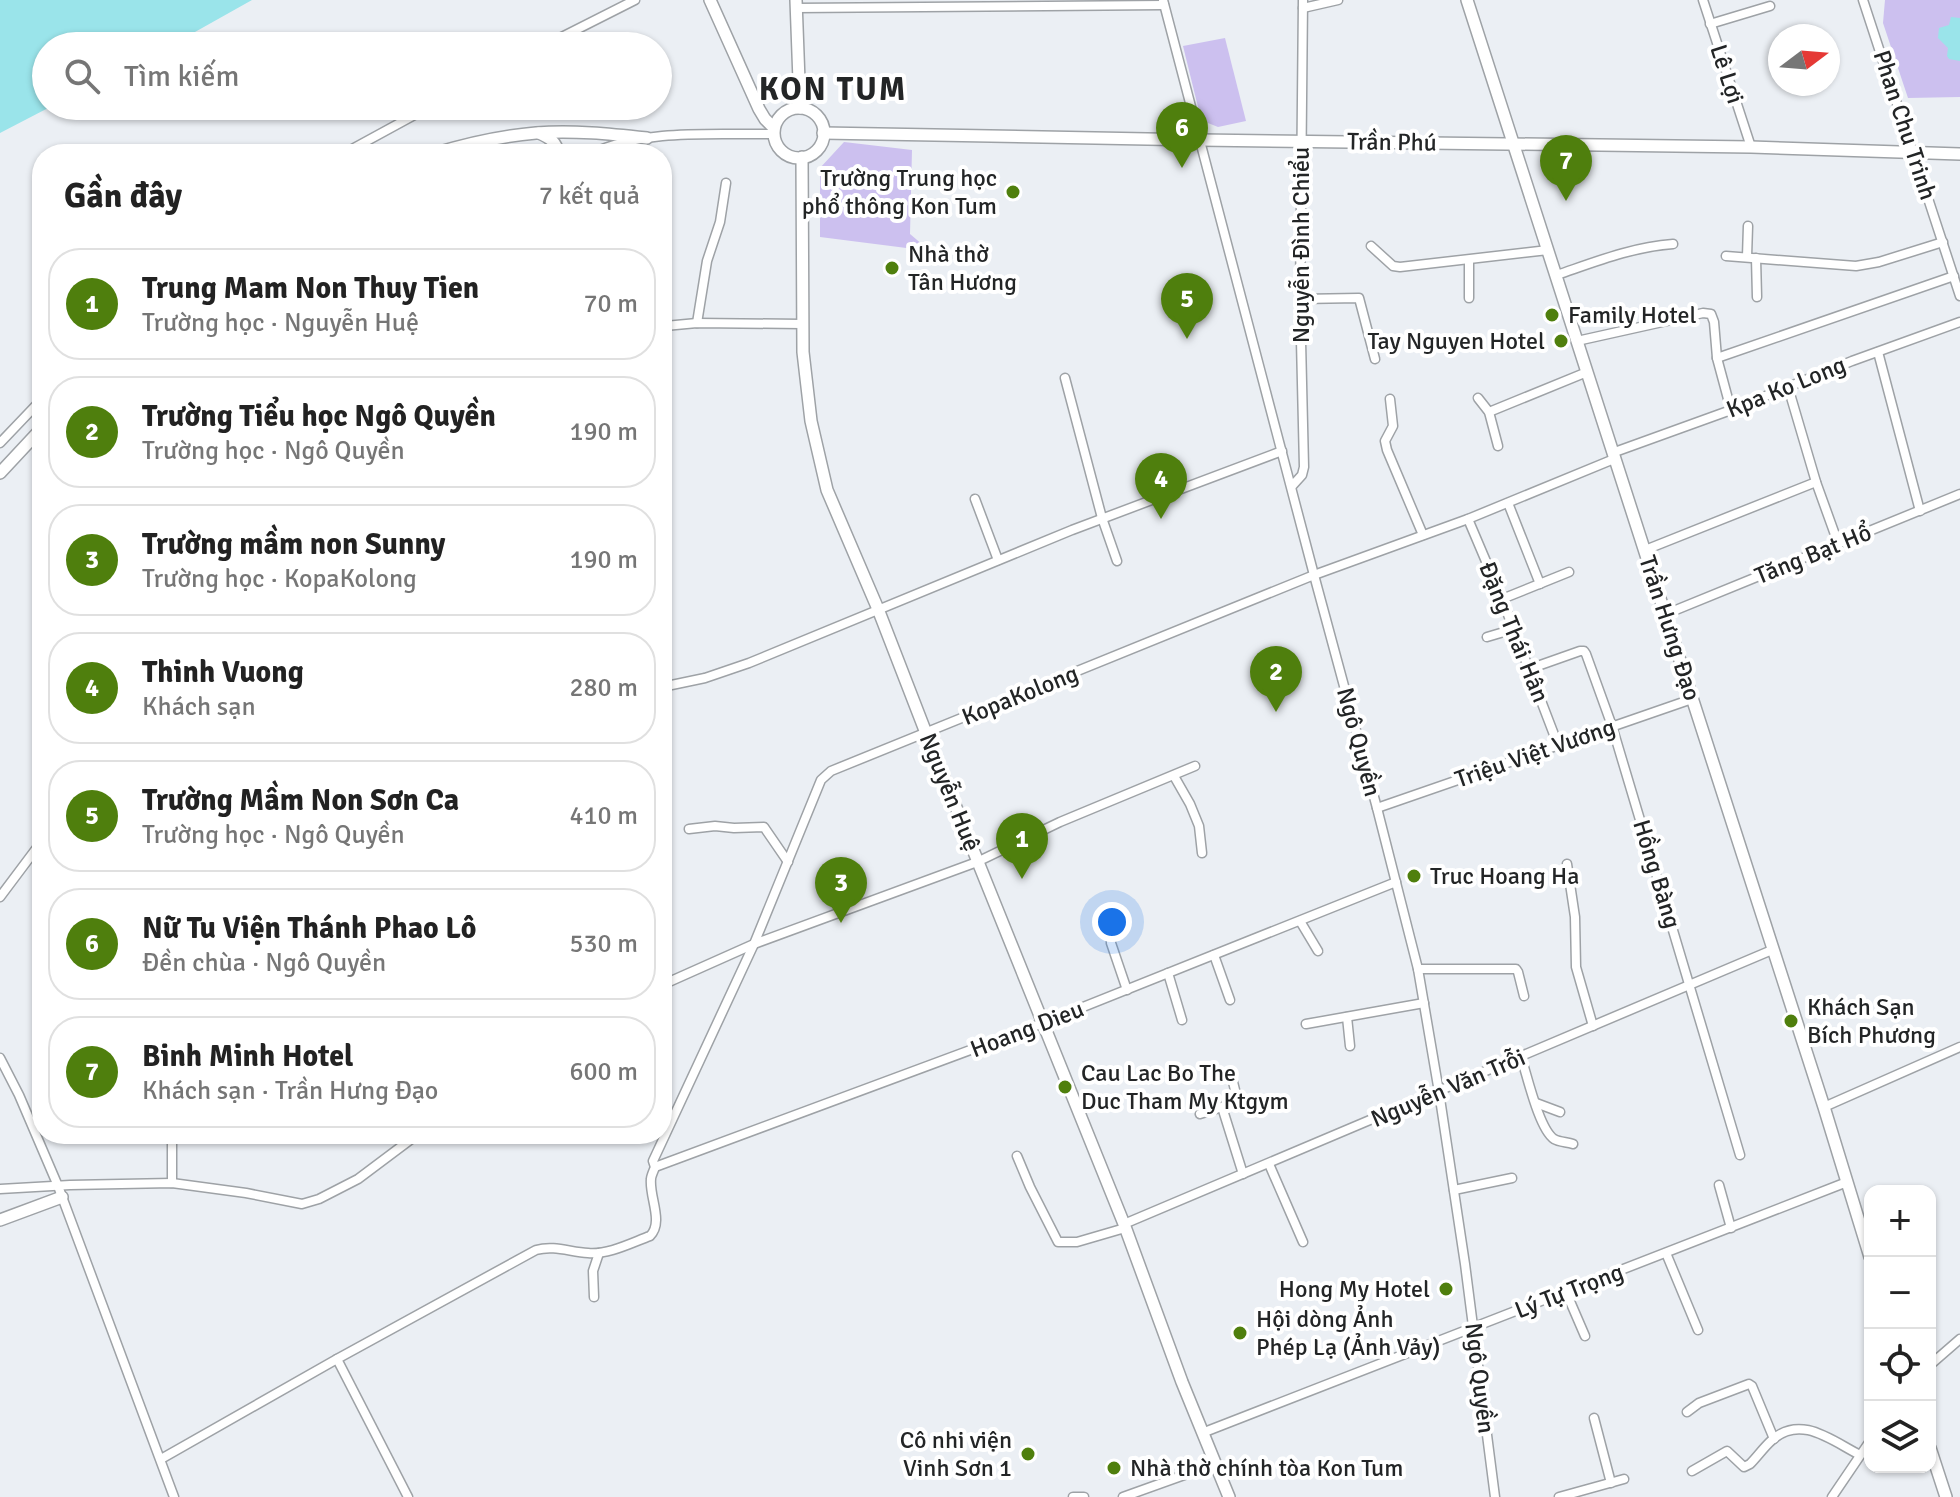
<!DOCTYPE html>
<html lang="vi">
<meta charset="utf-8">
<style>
body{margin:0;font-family:Signika,sans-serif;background:#f6f6f6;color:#222}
.controls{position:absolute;right:24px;bottom:24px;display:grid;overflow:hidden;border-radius:16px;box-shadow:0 2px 6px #0004}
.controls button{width:72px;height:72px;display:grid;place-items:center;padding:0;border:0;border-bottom:2px solid #e0e0e0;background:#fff;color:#222;font:40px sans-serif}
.compass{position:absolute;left:1768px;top:24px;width:72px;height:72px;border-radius:50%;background:#fff;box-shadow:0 2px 6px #0004;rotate:74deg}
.you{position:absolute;left:1112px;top:922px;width:28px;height:28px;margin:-20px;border:6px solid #fff;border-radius:50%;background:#1a73e8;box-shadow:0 0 0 12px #1a73e833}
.badge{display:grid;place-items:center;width:52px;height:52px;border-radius:50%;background:#4f7f0d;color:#fff;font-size:26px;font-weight:700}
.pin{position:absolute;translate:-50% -66px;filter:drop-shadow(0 2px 4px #0008)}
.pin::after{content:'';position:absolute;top:42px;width:28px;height:24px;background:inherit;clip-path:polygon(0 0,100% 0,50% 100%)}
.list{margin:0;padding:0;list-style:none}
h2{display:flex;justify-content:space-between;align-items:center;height:104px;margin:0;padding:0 32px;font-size:34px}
h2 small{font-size:26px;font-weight:400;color:#767676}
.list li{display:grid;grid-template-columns:52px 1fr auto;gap:24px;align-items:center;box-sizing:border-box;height:112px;margin:0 16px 16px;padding:0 16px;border:2px solid #e0e0e0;border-radius:32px}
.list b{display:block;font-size:30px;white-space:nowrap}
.list p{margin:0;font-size:26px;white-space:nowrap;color:#767676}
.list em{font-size:26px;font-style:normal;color:#767676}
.icon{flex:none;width:44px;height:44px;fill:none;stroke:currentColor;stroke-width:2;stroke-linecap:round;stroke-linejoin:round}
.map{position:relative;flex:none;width:1960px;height:1497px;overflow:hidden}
.search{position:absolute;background:#fff;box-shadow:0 2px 6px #0004;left:32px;top:32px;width:640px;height:88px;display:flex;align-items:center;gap:20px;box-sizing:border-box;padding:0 28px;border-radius:44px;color:#767676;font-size:30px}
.panel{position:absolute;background:#fff;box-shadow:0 2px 6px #0004;left:32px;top:144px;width:640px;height:1000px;border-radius:32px}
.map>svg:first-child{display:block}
.green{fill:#ccc0ef}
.water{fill:#9ae4ea}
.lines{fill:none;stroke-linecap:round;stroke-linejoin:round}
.street-casing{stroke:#9ea2a6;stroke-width:11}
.secondary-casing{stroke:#9ea2a6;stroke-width:14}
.street{stroke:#fff;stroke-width:8}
.secondary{stroke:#fff;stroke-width:11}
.poi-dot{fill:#4f7f0d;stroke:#fff;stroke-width:3}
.labels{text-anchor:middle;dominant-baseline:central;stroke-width:8;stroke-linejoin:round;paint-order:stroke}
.street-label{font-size:24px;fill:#232526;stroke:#fff}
.poi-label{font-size:24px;fill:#232526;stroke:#fff;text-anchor:start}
.district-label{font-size:32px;font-weight:bold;letter-spacing:2px;fill:#232526;stroke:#fff}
</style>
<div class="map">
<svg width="1960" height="1497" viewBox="0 0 1960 1497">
<rect width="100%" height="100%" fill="#ebeff4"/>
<!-- green -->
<g class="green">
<path d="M1885 0H1960V97L1908 98 1883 23Z"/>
<path d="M1225 38 1246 121 1218 127 1208 123 1200 115 1183 46Z"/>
<path d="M844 142 912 150 910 234 930 251 820 237V168Z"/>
</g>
<!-- water -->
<g class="water">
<path d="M0 0H252L170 46H46V106H52L0 133Z"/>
<path d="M1951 17 1960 18V61L1949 59 1947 56 1948 48 1938 38 1939 28 1949 25Z"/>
</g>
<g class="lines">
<!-- street casing -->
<g class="street-casing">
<g id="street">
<path d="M1163 0 1314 575 1377 808 1418 969 1439 1092 1465 1264 1495 1497"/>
<path d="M1703 0 1751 147"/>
<path d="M1863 0 1960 296"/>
<path d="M796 8 1164 5"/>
<path d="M1303 8 1338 0"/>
<path d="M1710 24 1770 6"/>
<path d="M544 46 635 0"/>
<path d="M343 154 431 106"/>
<path d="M590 154C647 128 713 135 774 134"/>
<path d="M1371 246 1393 266 1400 267 1548 250"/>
<path d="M1726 256 1856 266 1879 262 1943 242"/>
<path d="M1747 257 1748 226"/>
<path d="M1756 258 1757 297"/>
<path d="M1557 275C1595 262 1632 247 1673 244"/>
<path d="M1469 298V260"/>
<path d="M1300 299 1359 298 1375 359"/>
<path d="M697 323 707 261 720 222 726 183"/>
<path d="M662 328 665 326 697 323 802 324"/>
<path d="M1577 341 1703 313 1711 314 1714 322 1717 358 1731 410"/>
<path d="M1878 352 1920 511"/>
<path d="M1717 358 1954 276"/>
<path d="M1065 378 1102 518 1117 561"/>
<path d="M1788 387 1816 482 1838 543"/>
<path d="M1478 398 1489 412 1498 446"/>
<path d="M1390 399 1393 426 1385 441 1387 450 1423 535"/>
<path d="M1489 412 1587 372"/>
<path d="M0 443 42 399"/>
<path d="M1612 453 1731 410 1852 361 1960 322"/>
<path d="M1292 486 1302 475 1304 467 1300 299 1303 0"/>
<path d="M975 499 998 560"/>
<path d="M1508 503 1540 584"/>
<path d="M1468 519 1502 599 1558 745"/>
<path d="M1645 550 1816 482"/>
<path d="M1502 599 1569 572"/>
<path d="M1666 614 1960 494"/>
<path d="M1487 637 1514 629"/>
<path d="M1529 669 1580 651H1584L1586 654 1612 726 1740 1155"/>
<path d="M662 687 705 678 749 663 1072 530 1282 451"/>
<path d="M1174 776 1190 804 1199 826 1202 853"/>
<path d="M1377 808 1692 699"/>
<path d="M689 829 715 826 734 828 764 827 788 862"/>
<path d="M1567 864 1575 917 1576 967 1593 1026"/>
<path d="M0 897 42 841"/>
<path d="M1300 921 1318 951"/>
<path d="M1118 926 1111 936V943L1127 990"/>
<path d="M1214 955 1230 1000"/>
<path d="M1418 969H1516L1518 972 1524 996"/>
<path d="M1168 973 1182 1020"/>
<path d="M662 985 754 944 977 862 1060 822 1195 766"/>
<path d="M1347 1017 1350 1046"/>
<path d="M1306 1024 1424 1003"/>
<path d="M1521 1057C1527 1075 1539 1129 1554 1139 1559 1142 1567 1142 1573 1144"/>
<path d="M0 1058 19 1095 58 1186 174 1497"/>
<path d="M1536 1103 1560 1112"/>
<path d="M1222 1107 1243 1174"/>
<path d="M1824 1107 1960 1047"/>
<path d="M1200 1114 1238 1102 1233 1082"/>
<path d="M172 1139V1183"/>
<path d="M1017 1156 1030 1187 1058 1242H1077L1125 1228"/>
<path d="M1269 1164 1303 1242"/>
<path d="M655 1167 1043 1023 1396 882"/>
<path d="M1719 1185 1731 1228"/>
<path d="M0 1189 70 1185 172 1183 246 1193 302 1204 319 1199 358 1179 418 1134"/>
<path d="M1454 1190 1512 1178"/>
<path d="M1124 1224 1772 950"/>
<path d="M1666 1253 1698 1330"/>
<path d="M1566 1292 1585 1336"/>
<path d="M594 1297 593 1271 599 1253"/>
<path d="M337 1359 408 1497"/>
<path d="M1930 1365 1960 1339"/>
<path d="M1687 1412 1699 1403 1749 1384 1752 1386 1774 1439"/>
<path d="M1594 1418 1611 1483"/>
<path d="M1202 1433 1847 1182"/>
<path d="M161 1459 337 1359 536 1250C554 1245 570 1252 588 1253 608 1255 631 1243 650 1236 664 1222 649 1197 651 1179 651 1176 654 1170 655 1167L653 1161 754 944 821 780 831 771 1314 575 1468 519 1614 459"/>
<path d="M1692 1471 1727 1451 1744 1467 1750 1464C1757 1457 1764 1447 1772 1440 1801 1414 1832 1441 1860 1455"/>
<path d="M1073 1497H1084"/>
<path d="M1123 1497 1215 1464"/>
<path d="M1559 1497 1624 1479"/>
<path d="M1832 1497 1870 1441"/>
</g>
</g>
<!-- secondary casing -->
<g class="secondary-casing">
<g id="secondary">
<path d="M710 0 759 109 765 119 774 128"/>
<path d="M796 0 800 108"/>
<path d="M1467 0 1824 1107 1870 1257"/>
<circle cx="799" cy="133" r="25"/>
<path d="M539 133C550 138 557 142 558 154"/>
<path d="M823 133 1200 140 1751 147 1960 154"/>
<path d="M433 154C466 144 501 136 536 133 572 130 611 134 647 138"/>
<path d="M802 157 803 352 811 421 827 490 878 609 926 733 1124 1224 1182 1382 1229 1497"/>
<path d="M0 473 42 428"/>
<path d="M0 1220 62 1197"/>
<path d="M1930 1448 1946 1497"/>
</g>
</g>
<!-- street -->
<use href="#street" class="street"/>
<!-- secondary -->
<use href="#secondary" class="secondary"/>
</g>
<!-- markers -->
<g class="poi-dot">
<circle cx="1013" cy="192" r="8"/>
<circle cx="892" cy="268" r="8"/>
<circle cx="1552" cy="315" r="8"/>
<circle cx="1561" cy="341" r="8"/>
<circle cx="1414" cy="876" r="8"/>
<circle cx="1791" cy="1021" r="8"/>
<circle cx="1065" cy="1087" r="8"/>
<circle cx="1446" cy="1289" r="8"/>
<circle cx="1240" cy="1333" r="8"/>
<circle cx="1028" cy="1454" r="8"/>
<circle cx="1114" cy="1468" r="8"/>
</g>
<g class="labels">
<!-- street labels -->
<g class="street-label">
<text transform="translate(1727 74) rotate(72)">Lê Lợi</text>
<text transform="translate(1905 125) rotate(72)">Phan Chu Trinh</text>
<text transform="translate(1392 142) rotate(1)">Trần Phú</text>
<text transform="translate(1301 245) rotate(-90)">Nguyễn Đình Chiểu</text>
<text transform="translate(1786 387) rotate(-22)">Kpa Ko Long</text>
<text transform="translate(1813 554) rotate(-22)">Tăng Bạt Hổ</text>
<text transform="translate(1670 628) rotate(72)">Trần Hưng Đạo</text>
<text transform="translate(1514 632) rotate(68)">Đặng Thái Hân</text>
<text transform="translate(1020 695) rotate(-22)">KopaKolong</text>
<text transform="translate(1359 742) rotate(75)">Ngô Quyền</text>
<text transform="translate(1535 753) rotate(-19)">Triệu Việt Vương</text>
<text transform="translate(950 792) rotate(68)">Nguyễn Huệ</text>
<text transform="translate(1657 874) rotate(73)">Hồng Bàng</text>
<text transform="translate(1027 1029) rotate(-21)">Hoang Dieu</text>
<text transform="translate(1448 1088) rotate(-23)">Nguyễn Văn Trỗi</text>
<text transform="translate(1569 1291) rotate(-21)">Lý Tự Trọng</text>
<text transform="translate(1480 1378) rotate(83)">Ngô Quyền</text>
</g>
<!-- poi labels -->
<g class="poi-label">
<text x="997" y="178" text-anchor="end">Trường Trung học<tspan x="997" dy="28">phổ thông Kon Tum</tspan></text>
<text x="908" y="254">Nhà thờ<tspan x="908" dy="28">Tân Hương</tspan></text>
<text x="1568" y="315">Family Hotel</text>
<text x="1545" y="341" text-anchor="end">Tay Nguyen Hotel</text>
<text x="1430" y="876">Truc Hoang Ha</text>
<text x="1807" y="1007">Khách Sạn<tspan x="1807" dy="28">Bích Phương</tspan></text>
<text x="1081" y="1073">Cau Lac Bo The<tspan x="1081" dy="28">Duc Tham My Ktgym</tspan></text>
<text x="1430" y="1289" text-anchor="end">Hong My Hotel</text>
<text x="1256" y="1319">Hội dòng Ảnh<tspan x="1256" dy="28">Phép Lạ (Ảnh Vảy)</tspan></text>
<text x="1012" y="1440" text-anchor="end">Cô nhi viện<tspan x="1012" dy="28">Vinh Sơn 1</tspan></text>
<text x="1130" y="1468">Nhà thờ chính tòa Kon Tum</text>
</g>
<!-- district labels -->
<g class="district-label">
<text x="833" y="89">KON TUM</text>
</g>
</g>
</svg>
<div class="controls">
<button>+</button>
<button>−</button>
<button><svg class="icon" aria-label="locate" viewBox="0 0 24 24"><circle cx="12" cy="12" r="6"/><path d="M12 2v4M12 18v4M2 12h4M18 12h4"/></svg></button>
<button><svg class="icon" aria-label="layers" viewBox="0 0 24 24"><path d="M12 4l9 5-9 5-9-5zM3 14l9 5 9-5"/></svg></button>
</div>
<svg class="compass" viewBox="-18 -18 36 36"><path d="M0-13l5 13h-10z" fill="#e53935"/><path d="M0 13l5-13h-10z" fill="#767676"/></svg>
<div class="you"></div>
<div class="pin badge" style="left:1022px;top:879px">1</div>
<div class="pin badge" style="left:1276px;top:712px">2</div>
<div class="pin badge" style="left:841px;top:923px">3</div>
<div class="pin badge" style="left:1161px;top:519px">4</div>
<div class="pin badge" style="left:1187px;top:339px">5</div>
<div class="pin badge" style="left:1182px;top:168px">6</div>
<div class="pin badge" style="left:1566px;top:201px">7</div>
<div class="search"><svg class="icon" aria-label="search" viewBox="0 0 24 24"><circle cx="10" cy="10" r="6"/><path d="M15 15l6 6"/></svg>Tìm kiếm</div>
<section class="panel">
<h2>Gần đây<small>7 kết quả</small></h2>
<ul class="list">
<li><span class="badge">1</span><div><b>Trung Mam Non Thuy Tien</b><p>Trường học · Nguyễn Huệ</p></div><em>70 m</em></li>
<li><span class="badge">2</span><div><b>Trường Tiểu học Ngô Quyền</b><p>Trường học · Ngô Quyền</p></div><em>190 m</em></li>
<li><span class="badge">3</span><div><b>Trường mầm non Sunny</b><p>Trường học · KopaKolong</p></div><em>190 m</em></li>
<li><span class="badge">4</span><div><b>Thinh Vuong</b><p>Khách sạn</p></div><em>280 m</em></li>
<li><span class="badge">5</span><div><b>Trường Mầm Non Sơn Ca</b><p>Trường học · Ngô Quyền</p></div><em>410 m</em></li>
<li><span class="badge">6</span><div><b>Nữ Tu Viện Thánh Phao Lô</b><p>Đền chùa · Ngô Quyền</p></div><em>530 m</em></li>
<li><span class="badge">7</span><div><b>Binh Minh Hotel</b><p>Khách sạn · Trần Hưng Đạo</p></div><em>600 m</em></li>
</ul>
</section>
</div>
